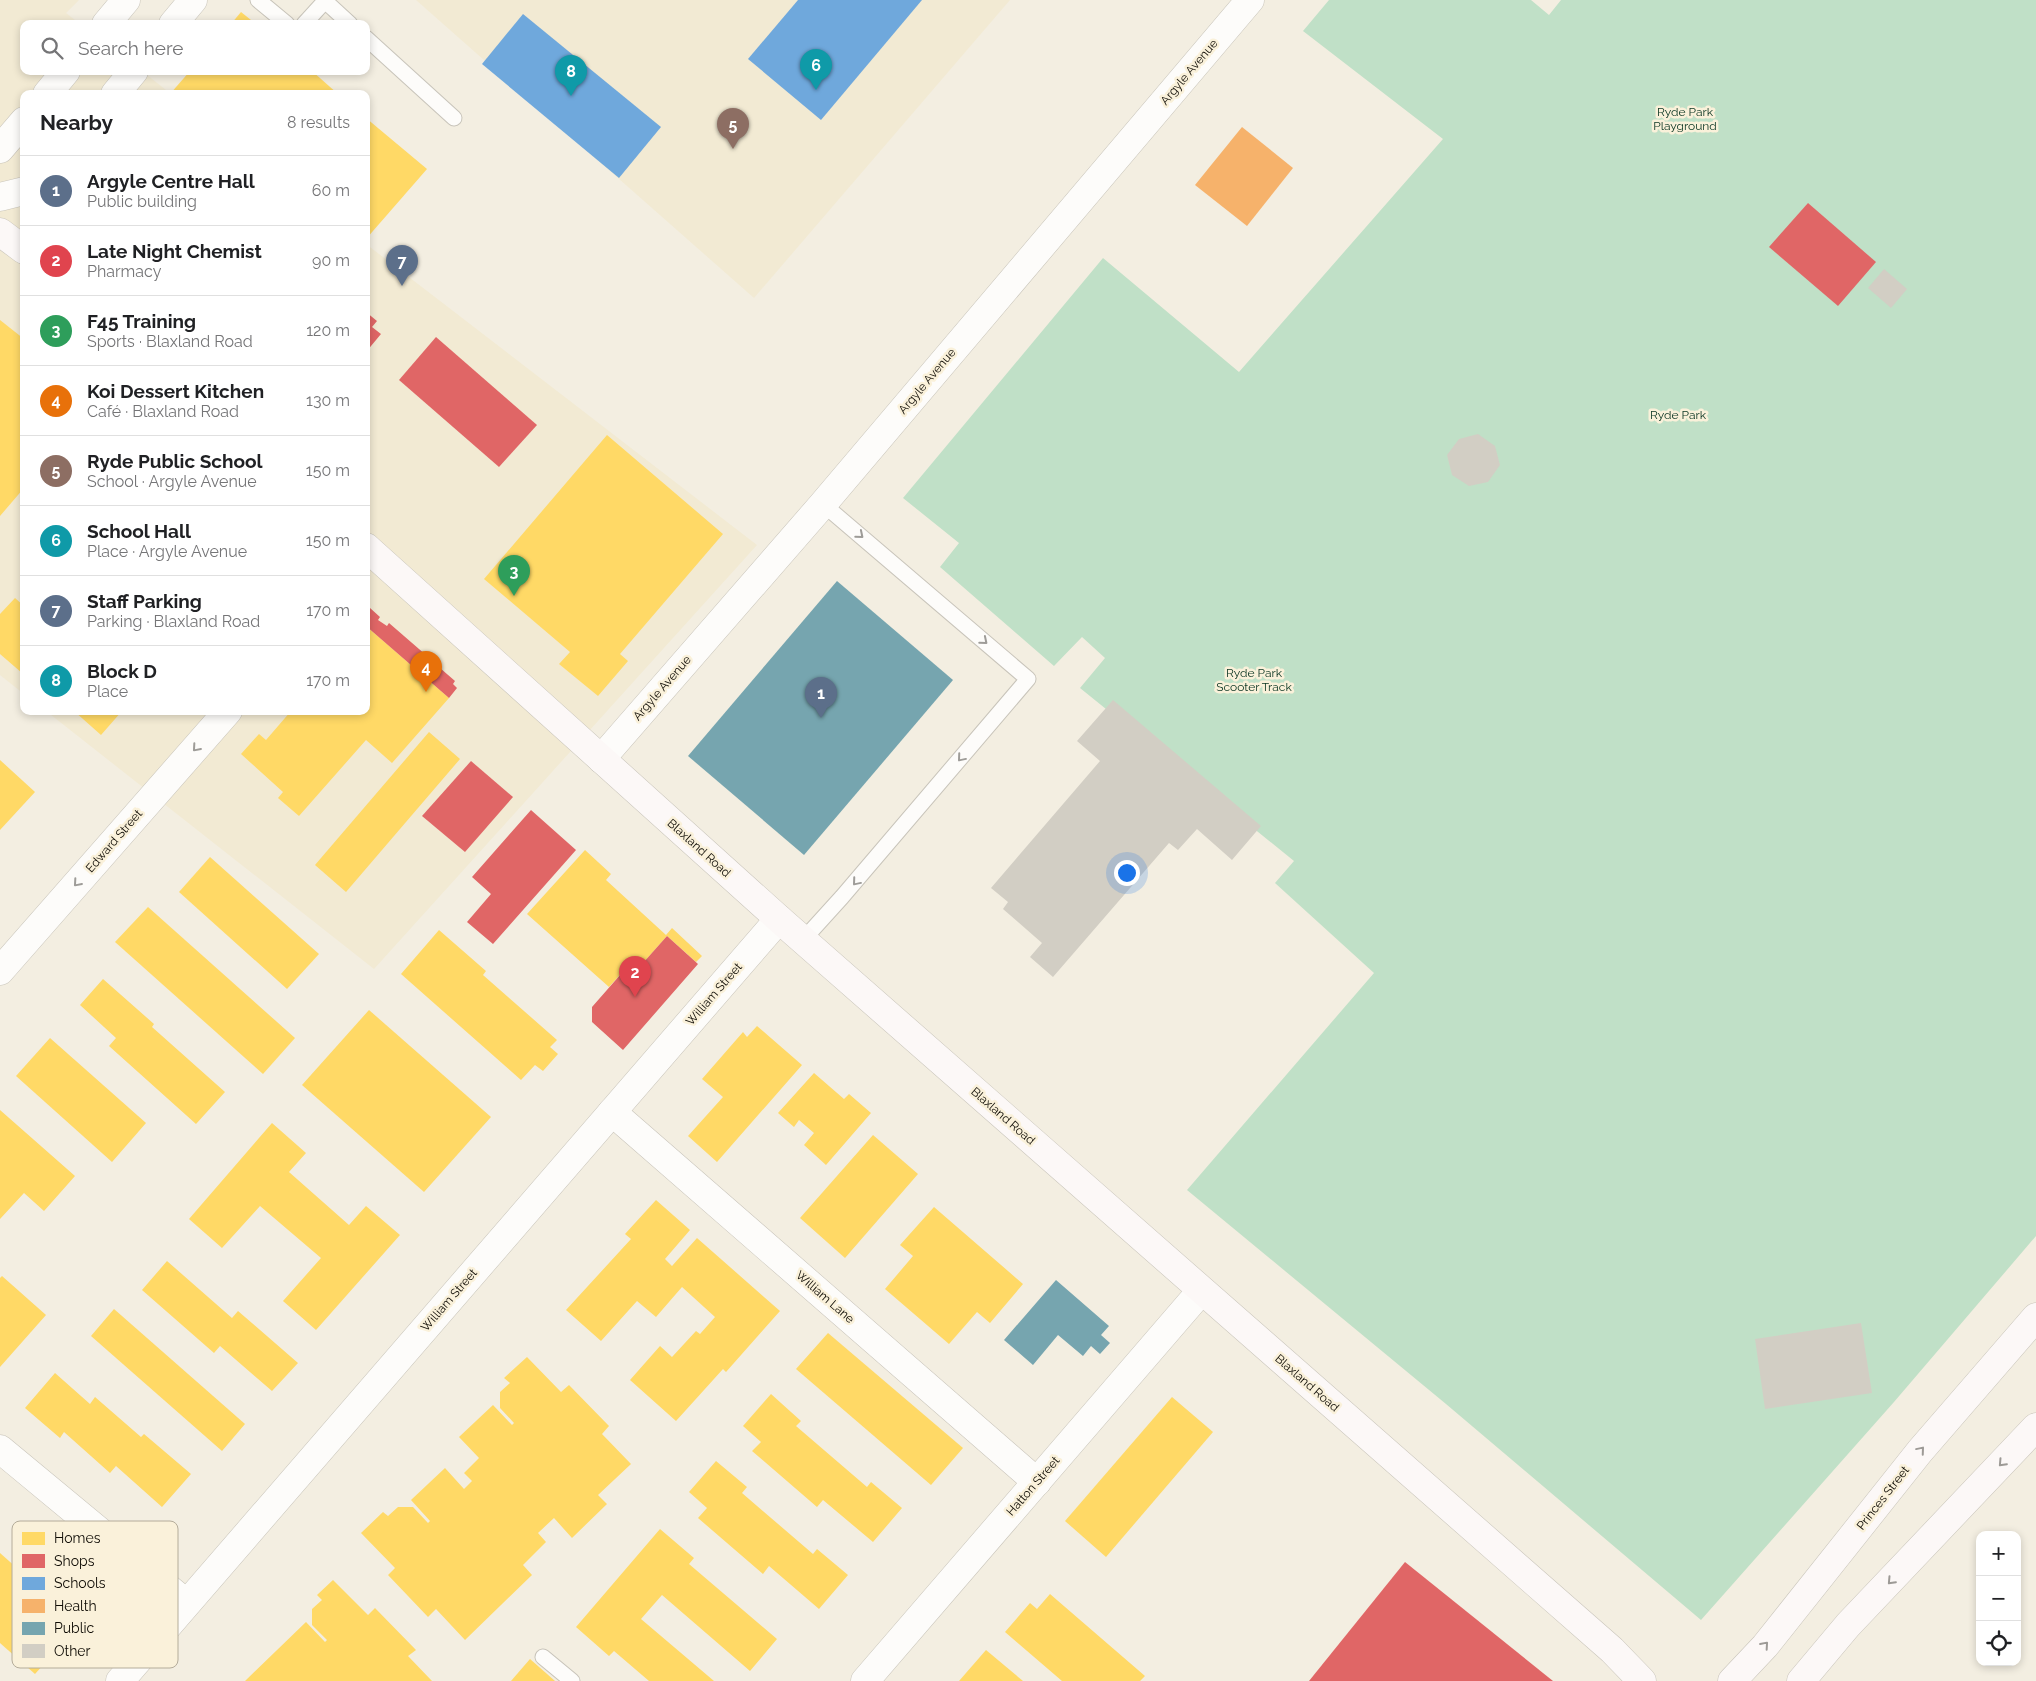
<!DOCTYPE html>
<meta charset="utf-8">
<style>
body{margin:0;font-family:Raleway,sans-serif;background:#f2f2f2;color:#202124}
.controls{position:absolute;right:15px;bottom:15px;display:grid;overflow:hidden;border-radius:10px;box-shadow:0 2px 8px #0003}
.controls button{width:45px;height:45px;display:grid;place-items:center;padding:0;border:0;border-bottom:1px solid #e0e0e0;background:#fff;color:#202124;font:25px sans-serif}
.you{position:absolute;left:1126px;top:872px;width:18px;height:18px;margin:-12px;border:4px solid #fff;border-radius:50%;background:#1a73e8;box-shadow:0 0 0 8px #1a73e833}
.badge{display:grid;place-items:center;width:32px;height:32px;border-radius:50%;background:#5f5b52;color:#fff;font-size:16px;font-weight:700}
.pin{position:absolute;translate:-50% -41px;filter:drop-shadow(0 1px 2px #0008)}
.pin::after{content:'';position:absolute;top:26px;width:18px;height:15px;background:inherit;clip-path:polygon(0 0,100% 0,50% 100%)}
.list{margin:0;padding:0;list-style:none}
h2{display:flex;justify-content:space-between;align-items:center;height:65px;margin:0;padding:0 20px;font-size:21px}
h2 small{font-size:16px;font-weight:400;color:#757577}
.list li{display:grid;grid-template-columns:32px 1fr auto;gap:15px;align-items:center;box-sizing:border-box;height:70px;padding:0 20px;border-top:1px solid #e0e0e0}
.list b{display:block;font-size:19px;white-space:nowrap}
.list p{margin:0;font-size:16px;white-space:nowrap;color:#757577}
.list em{font-size:16px;font-style:normal;color:#757577}
.icon{flex:none;width:28px;height:28px;fill:none;stroke:currentColor;stroke-width:2;stroke-linecap:round;stroke-linejoin:round}
.map{position:relative;flex:none;width:2036px;height:1681px;overflow:hidden}
.search{position:absolute;background:#fff;box-shadow:0 2px 8px #0003;left:20px;top:20px;width:350px;height:55px;display:flex;align-items:center;gap:12px;box-sizing:border-box;padding:0 18px;border-radius:10px;color:#757577;font-size:19px}
.panel{position:absolute;background:#fff;box-shadow:0 2px 8px #0003;left:20px;top:90px;width:350px;height:625px;border-radius:10px}
.map>svg:first-child{display:block}
.built{fill:#f2ead3}
.green{fill:#c0e0c7}
.homes{fill:#ffd966}
.shops{fill:#e06666}
.schools{fill:#6fa8dc}
.health{fill:#f6b26b}
.public{fill:#76a5af}
.building{fill:#d2cec4}
.lines{fill:none;stroke-linecap:round;stroke-linejoin:round}
.lane-casing{stroke:#c8c4ba;stroke-width:17}
.street-casing{stroke:#c8c4ba;stroke-width:29}
.secondary-casing{stroke:#c8c4ba;stroke-width:29}
.lane{stroke:#fdfcfa;stroke-width:15}
.street{stroke:#fdfcfa;stroke-width:28}
.secondary{stroke:#fcf8f7;stroke-width:28}
.oneway{stroke:#9e9c98}
.oneway2{stroke:#9d9a96}
.labels{text-anchor:middle;dominant-baseline:central;stroke-width:5;stroke-linejoin:round;paint-order:stroke}
.street-label{font-size:12px;fill:#0f0c05;stroke:#faf1da}
.park-label{font-size:12px;fill:#093421;stroke:#faf1da}
.key{fill:#faf1da;stroke:#b4ac9a;stroke-width:1}
.key-label{font-size:14px;fill:#0f0c05}
</style>
<div class="map">
<svg width="2036" height="1681" viewBox="0 0 2036 1681">
<rect width="100%" height="100%" fill="#f3eee1"/>
<!-- built -->
<g class="built">
<path d="M0 0H79L66 13 80 24H24V71H142L171 94H24V694L0 675Z"/>
<path d="M416 0H1010L754 298Z"/>
<path d="M366 244 757 545 374 969 46 711H366Z"/>
</g>
<!-- green -->
<path class="green" d="M1329 0H1531L1549 15 1561 0H2036V1236L1894 1402 1701 1620 1446 1404 1187 1190 1374 973 1275 883 1294 861 1080 688 1105 658 1082 637 1054 666 940 567 959 543 903 498 1103 258 1239 372 1443 139 1303 31Z"/>
<!-- homes -->
<g class="homes">
<path d="M241 12 256 24H231Z"/>
<path d="M190 71H312L338 94H170Z"/>
<path d="M366 118 427 169 366 239Z"/>
<path d="M0 320 24 339V488L0 516Z"/>
<path d="M607 435 723 534 620 654 628 661 598 696 559 664 570 652 484 579Z"/>
<path d="M15 598 24 606V671L22 673 0 654V614Z"/>
<path d="M366 626 449 698 392 763 366 740 299 816 278 798 283 792 241 754 259 734 266 740 291 711H366Z"/>
<path d="M74 711H122L101 735Z"/>
<path d="M429 732 460 759 346 892 315 865Z"/>
<path d="M0 760 35 792 0 830Z"/>
<path d="M585 850 611 874 606 880 666 935 672 928 702 956 696 962 667 936 635 972 628 966 609 987 527 914Z"/>
<path d="M210 857 319 954 287 989 179 892Z"/>
<path d="M148 907 295 1038 263 1074 115 942Z"/>
<path d="M439 930 486 971 483 975 557 1040 550 1047 558 1054 543 1071 535 1065 521 1080 401 974Z"/>
<path d="M103 979 154 1024 152 1027 225 1092 196 1124 109 1046 116 1038 80 1005Z"/>
<path d="M369 1010 491 1117 424 1192 302 1085Z"/>
<path d="M757 1026 802 1065 717 1162 688 1136 723 1097 702 1079 743 1032 747 1037Z"/>
<path d="M50 1038 146 1123 112 1162 16 1076Z"/>
<path d="M814 1073 844 1099 849 1094 871 1113 826 1165 804 1145 814 1133 799 1120 794 1127 778 1113Z"/>
<path d="M0 1110 75 1176 44 1211 24 1193 0 1219Z"/>
<path d="M272 1123 306 1153 289 1172 349 1225 366 1206 400 1235 316 1330 283 1301 321 1258 260 1206 222 1248 189 1219Z"/>
<path d="M873 1135 918 1174 845 1258 800 1218Z"/>
<path d="M656 1200 690 1230 665 1259 672 1266 697 1238 780 1311 726 1372 723 1369 676 1421 630 1380 660 1346 672 1357 696 1331 700 1334 715 1317 682 1287 656 1317 637 1301 601 1341 566 1310 631 1239 625 1234Z"/>
<path d="M934 1207 1023 1284 990 1323 977 1312 949 1344 885 1289 913 1256 900 1245Z"/>
<path d="M167 1261 232 1318 238 1311 298 1363 272 1391 220 1346 214 1353 142 1290Z"/>
<path d="M2 1276 46 1315 0 1367V1278Z"/>
<path d="M114 1309 245 1424 222 1451 91 1336Z"/>
<path d="M828 1333 963 1448 931 1485 796 1369Z"/>
<path d="M527 1357 561 1392 569 1385 609 1426 602 1434 631 1464 598 1495 607 1504 572 1538 554 1518 538 1533 546 1542 523 1565 532 1575 465 1640 436 1609 428 1617 388 1575 395 1568 361 1533 383 1512 388 1516 398 1507H413L428 1523 430 1521 411 1500 445 1468 464 1489 472 1481 464 1473 479 1458 459 1437 493 1405 512 1425 514 1423 500 1408V1392L510 1383 504 1378Z"/>
<path d="M55 1373 90 1404 95 1397 141 1437 144 1434 191 1474 162 1507 116 1466 110 1473 64 1432 60 1438 25 1408Z"/>
<path d="M771 1394 801 1421 796 1426 867 1487 871 1482 902 1508 873 1542 823 1500 817 1507 752 1451 761 1442 743 1426Z"/>
<path d="M1172 1397 1213 1432 1106 1557 1065 1521Z"/>
<path d="M716 1461 747 1487 742 1493 813 1554 817 1549 848 1575 819 1609 769 1566 763 1574 698 1518 707 1508 689 1492Z"/>
<path d="M660 1529 694 1558 689 1564 777 1639 750 1671 662 1595 641 1619 714 1681H649L614 1651 609 1656 576 1627Z"/>
<path d="M0 1553 80 1624 35 1674 0 1643Z"/>
<path d="M333 1580 368 1615 375 1608 416 1650 408 1656 432 1681H245L306 1622 325 1642 327 1640 312 1625V1609L322 1600 317 1595Z"/>
<path d="M1050 1594 1145 1676 1140 1681H1062L1005 1632 1030 1603 1037 1609Z"/>
<path d="M986 1650 1023 1681H959Z"/>
<path d="M530 1659 555 1681H511Z"/>
</g>
<!-- shops -->
<g class="shops">
<path d="M1808 203 1876 262 1838 306 1769 247Z"/>
<path d="M366 312 377 321 372 327 381 334 366 352Z"/>
<path d="M436 337 537 425 499 467 399 380Z"/>
<path d="M370 608 380 617 378 620 387 626 389 623 434 662 432 665 438 671 440 668 455 681 453 684 457 688 449 698 366 626V610Z"/>
<path d="M471 761 513 797 465 852 422 816Z"/>
<path d="M531 810 576 850 493 944 467 922 491 894 472 877Z"/>
<path d="M667 936 698 964 623 1050 592 1022V1007L628 966 635 972Z"/>
<path d="M1405 1562 1553 1681H1309Z"/>
</g>
<!-- schools -->
<g class="schools">
<path d="M798 0H922L821 120 748 59Z"/>
<path d="M523 14 661 127 619 178 482 64Z"/>
</g>
<!-- health -->
<path class="health" d="M1242 127 1293 168 1247 226 1195 185Z"/>
<!-- public -->
<g class="public">
<path d="M837 581 953 680 804 855 688 756Z"/>
<path d="M1056 1280 1109 1326 1101 1335 1110 1343 1100 1354 1091 1346 1083 1356 1058 1335 1033 1365 1004 1340Z"/>
</g>
<!-- building -->
<g class="building">
<path d="M1884 269 1907 289 1891 308 1868 288Z"/>
<path d="M1478 434 1495 446 1500 465 1488 482 1469 486 1452 475 1447 455 1459 439Z"/>
<path d="M1113 700 1261 826 1232 860 1197 829 1178 850 1169 843 1053 977 1030 957 1042 943 1003 909 1008 902 991 888 1100 761 1077 741Z"/>
<path d="M1861 1323 1872 1393 1765 1409 1755 1339Z"/>
</g>
<g class="lines">
<!-- lane casing -->
<g class="lane-casing">
<g id="lane">
<path d="M258 0 287 24"/>
<path d="M304 24 325 1 350 24"/>
<path d="M366 38 454 118"/>
<path d="M803 940 842 897 1028 679 823 504"/>
<path d="M543 1657 572 1681"/>
</g>
</g>
<!-- street casing -->
<g class="street-casing">
<g id="street">
<path d="M106 24 126 0"/>
<path d="M173 24 193 0"/>
<path d="M47 94 66 71"/>
<path d="M115 94 134 71"/>
<path d="M0 149 24 121"/>
<path d="M0 197 24 191"/>
<path d="M601 759 823 504 1250 0"/>
<path d="M0 971 228 711"/>
<path d="M612 1112 1037 1482"/>
<path d="M0 1449 186 1603"/>
<path d="M120 1681 779 919"/>
<path d="M865 1681 1201 1291"/>
</g>
</g>
<!-- secondary casing -->
<g class="secondary-casing">
<g id="secondary">
<path d="M0 232 24 250"/>
<path d="M366 547 779 919 1612 1650 1642 1681"/>
<path d="M1732 1681 1765 1646 1920 1451 2036 1317"/>
<path d="M1801 1681 1848 1625 2036 1427"/>
</g>
</g>
<!-- lane -->
<use href="#lane" class="lane"/>
<!-- street -->
<use href="#street" class="street"/>
<!-- secondary -->
<use href="#secondary" class="secondary"/>
</g>
<!-- one-way arrows -->
<defs><path id="oneway-chevron" d="M-2-3.5L2.5 0L-2 3.5" fill="none" stroke-width="1.6" stroke-linecap="round" stroke-linejoin="round" transform="scale(1.25)"/></defs>
<g class="oneway">
<use href="#oneway-chevron" transform="translate(860 535) rotate(40)"/>
<use href="#oneway-chevron" transform="translate(984 641) rotate(40)"/>
<use href="#oneway-chevron" transform="translate(196 748) rotate(131)"/>
<use href="#oneway-chevron" transform="translate(961 758) rotate(130)"/>
<use href="#oneway-chevron" transform="translate(856 882) rotate(130)"/>
<use href="#oneway-chevron" transform="translate(77 883) rotate(131)"/>
</g>
<g class="oneway2">
<use href="#oneway-chevron" transform="translate(1921 1450) rotate(-50)"/>
<use href="#oneway-chevron" transform="translate(2002 1463) rotate(133)"/>
<use href="#oneway-chevron" transform="translate(1891 1581) rotate(133)"/>
<use href="#oneway-chevron" transform="translate(1765 1645) rotate(-49)"/>
</g>
<g class="labels">
<!-- street labels -->
<g class="street-label">
<text transform="translate(1189 72) rotate(-50)">Argyle Avenue</text>
<text transform="translate(927 381) rotate(-50)">Argyle Avenue</text>
<text transform="translate(662 688) rotate(-49)">Argyle Avenue</text>
<text transform="translate(114 841) rotate(-49)">Edward Street</text>
<text transform="translate(699 848) rotate(42)">Blaxland Road</text>
<text transform="translate(714 994) rotate(-49)">William Street</text>
<text transform="translate(1003 1116) rotate(41)">Blaxland Road</text>
<text transform="translate(825 1297) rotate(41)">William Lane</text>
<text transform="translate(449 1300) rotate(-49)">William Street</text>
<text transform="translate(1307 1383) rotate(41)">Blaxland Road</text>
<text transform="translate(1033 1486) rotate(-49)">Hatton Street</text>
<text transform="translate(1883 1498) rotate(-52)">Princes Street</text>
</g>
<!-- park labels -->
<g class="park-label">
<text x="1685" y="112">Ryde Park<tspan x="1685" dy="14">Playground</tspan></text>
<text x="1678" y="415">Ryde Park</text>
<text x="1254" y="673">Ryde Park<tspan x="1254" dy="14">Scooter Track</tspan></text>
</g>
</g>
<!-- legend -->
<rect x="12" y="1521" width="166" height="147" rx="8" class="key"/>
<rect x="22" y="1532" width="23" height="13" fill="#ffd966"/>
<rect x="22" y="1554" width="23" height="14" fill="#e06666"/>
<rect x="22" y="1577" width="23" height="13" fill="#6fa8dc"/>
<rect x="22" y="1599" width="23" height="14" fill="#f6b26b"/>
<rect x="22" y="1622" width="23" height="13" fill="#76a5af"/>
<rect x="22" y="1644" width="23" height="14" fill="#d2cec4"/>
<g class="key-label">
<text x="54" y="1543">Homes</text>
<text x="54" y="1566">Shops</text>
<text x="54" y="1588">Schools</text>
<text x="54" y="1611">Health</text>
<text x="54" y="1633">Public</text>
<text x="54" y="1656">Other</text>
</g>
</svg>
<div class="controls">
<button>+</button>
<button>−</button>
<button><svg class="icon" aria-label="locate" viewBox="0 0 24 24"><circle cx="12" cy="12" r="6"/><path d="M12 2v4M12 18v4M2 12h4M18 12h4"/></svg></button>
</div>
<div class="you"></div>
<div class="pin badge" style="left:821px;top:718px;background:#5c6f8a">1</div>
<div class="pin badge" style="left:635px;top:997px;background:#e0444e">2</div>
<div class="pin badge" style="left:514px;top:596px;background:#2e9e5b">3</div>
<div class="pin badge" style="left:426px;top:692px;background:#e8710a">4</div>
<div class="pin badge" style="left:733px;top:149px;background:#8d6e63">5</div>
<div class="pin badge" style="left:816px;top:90px;background:#0f9aa8">6</div>
<div class="pin badge" style="left:402px;top:286px;background:#5c6f8a">7</div>
<div class="pin badge" style="left:571px;top:96px;background:#0f9aa8">8</div>
<div class="search"><svg class="icon" aria-label="search" viewBox="0 0 24 24"><circle cx="10" cy="10" r="6"/><path d="M15 15l6 6"/></svg>Search here</div>
<section class="panel">
<h2>Nearby<small>8 results</small></h2>
<ul class="list">
<li><span class="badge" style="background:#5c6f8a">1</span><div><b>Argyle Centre Hall</b><p>Public building</p></div><em>60 m</em></li>
<li><span class="badge" style="background:#e0444e">2</span><div><b>Late Night Chemist</b><p>Pharmacy</p></div><em>90 m</em></li>
<li><span class="badge" style="background:#2e9e5b">3</span><div><b>F45 Training</b><p>Sports · Blaxland Road</p></div><em>120 m</em></li>
<li><span class="badge" style="background:#e8710a">4</span><div><b>Koi Dessert Kitchen</b><p>Café · Blaxland Road</p></div><em>130 m</em></li>
<li><span class="badge" style="background:#8d6e63">5</span><div><b>Ryde Public School</b><p>School · Argyle Avenue</p></div><em>150 m</em></li>
<li><span class="badge" style="background:#0f9aa8">6</span><div><b>School Hall</b><p>Place · Argyle Avenue</p></div><em>150 m</em></li>
<li><span class="badge" style="background:#5c6f8a">7</span><div><b>Staff Parking</b><p>Parking · Blaxland Road</p></div><em>170 m</em></li>
<li><span class="badge" style="background:#0f9aa8">8</span><div><b>Block D</b><p>Place</p></div><em>170 m</em></li>
</ul>
</section>
</div>
